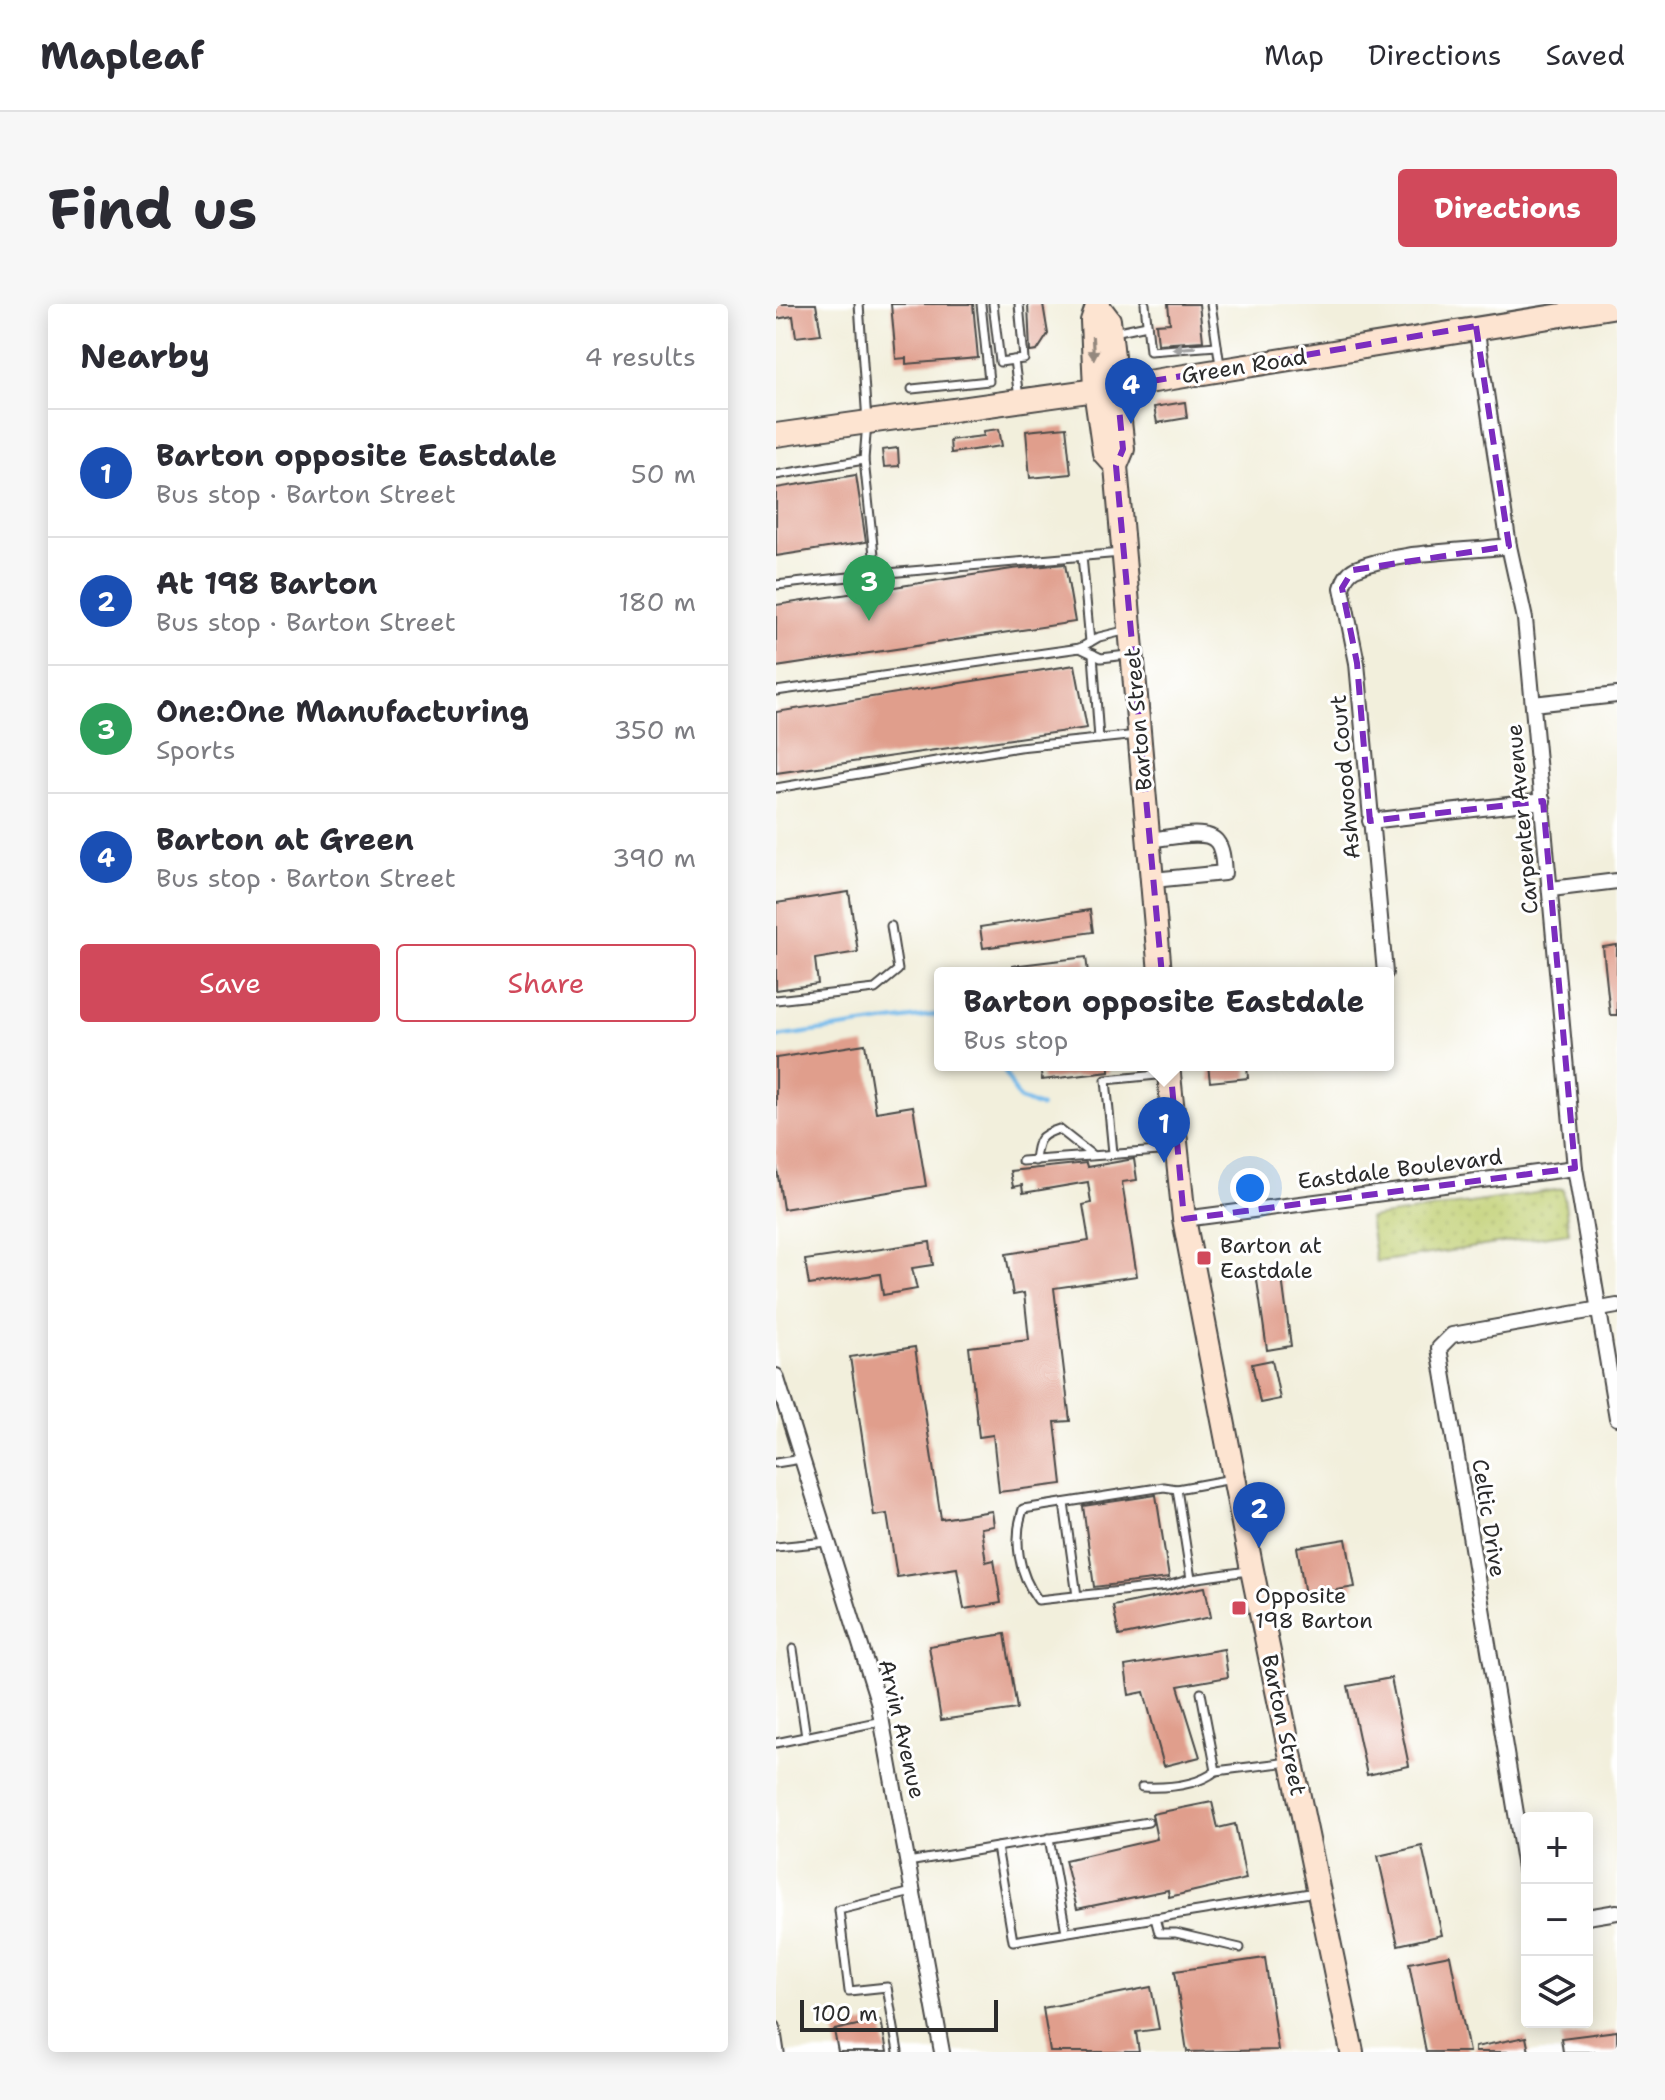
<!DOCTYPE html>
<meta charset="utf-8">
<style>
body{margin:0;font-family:"Shantell Sans",sans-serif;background:#f7f7f7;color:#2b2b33}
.controls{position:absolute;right:24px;bottom:24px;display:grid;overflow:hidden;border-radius:8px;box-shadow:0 4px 20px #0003}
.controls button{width:72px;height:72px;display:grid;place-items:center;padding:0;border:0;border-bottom:2px solid #e1e1e2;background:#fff;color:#2b2b33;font:40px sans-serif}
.scale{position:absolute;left:24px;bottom:20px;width:198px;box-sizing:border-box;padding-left:8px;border:4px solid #2b2b2b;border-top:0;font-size:22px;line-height:28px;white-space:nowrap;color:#2b2b2b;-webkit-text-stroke:6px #fff;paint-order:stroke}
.you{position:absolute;left:474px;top:884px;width:28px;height:28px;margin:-20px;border:6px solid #fff;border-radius:50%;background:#1a73e8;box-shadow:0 0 0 12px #1a73e833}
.badge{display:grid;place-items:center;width:52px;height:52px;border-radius:50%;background:#d1495b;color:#fff;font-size:26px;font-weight:700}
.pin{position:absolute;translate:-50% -66px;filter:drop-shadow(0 2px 4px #0008)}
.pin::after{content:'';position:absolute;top:42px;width:28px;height:24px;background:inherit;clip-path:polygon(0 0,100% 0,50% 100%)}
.popup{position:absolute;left:158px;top:663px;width:460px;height:104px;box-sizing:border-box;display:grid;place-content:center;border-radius:8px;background:#fff;filter:drop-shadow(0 2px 6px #0005);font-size:26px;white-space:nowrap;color:#7c7c81}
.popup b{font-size:30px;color:#2b2b33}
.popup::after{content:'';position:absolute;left:50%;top:100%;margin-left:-16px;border:16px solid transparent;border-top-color:#fff}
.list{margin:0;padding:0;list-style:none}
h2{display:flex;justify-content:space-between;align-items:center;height:104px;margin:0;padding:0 32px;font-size:34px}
h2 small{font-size:26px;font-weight:400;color:#7c7c81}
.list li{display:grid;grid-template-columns:52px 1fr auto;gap:24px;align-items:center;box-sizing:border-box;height:128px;padding:0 32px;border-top:2px solid #e1e1e2}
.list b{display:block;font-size:30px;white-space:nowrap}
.list p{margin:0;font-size:26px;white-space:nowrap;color:#7c7c81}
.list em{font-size:26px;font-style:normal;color:#7c7c81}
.actions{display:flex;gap:16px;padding:24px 32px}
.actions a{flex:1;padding:18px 0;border:2px solid #d1495b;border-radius:8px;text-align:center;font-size:28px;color:#d1495b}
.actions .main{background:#d1495b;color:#fff}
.icon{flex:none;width:44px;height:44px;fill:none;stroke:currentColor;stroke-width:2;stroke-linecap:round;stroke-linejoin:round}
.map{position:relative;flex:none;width:841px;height:1748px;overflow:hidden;border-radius:8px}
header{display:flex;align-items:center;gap:48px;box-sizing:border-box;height:112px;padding:0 40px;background:#fff;border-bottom:2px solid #e1e1e2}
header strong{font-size:38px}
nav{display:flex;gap:44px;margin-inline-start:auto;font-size:28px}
.intro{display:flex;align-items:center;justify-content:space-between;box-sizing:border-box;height:192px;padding:0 48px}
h1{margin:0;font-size:56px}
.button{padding:20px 36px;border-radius:8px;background:#d1495b;color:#fff;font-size:28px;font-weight:700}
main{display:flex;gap:48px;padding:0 48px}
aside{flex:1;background:#fff;border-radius:8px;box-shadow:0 4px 20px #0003}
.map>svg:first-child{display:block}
.green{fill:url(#green-dots);stroke:#767d4e;stroke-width:2}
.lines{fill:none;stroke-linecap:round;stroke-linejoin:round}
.stream{stroke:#75bbec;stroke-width:4}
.building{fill:#e09e8c}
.lane-casing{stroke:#494846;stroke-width:11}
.street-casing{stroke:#494846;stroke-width:18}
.secondary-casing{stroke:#494846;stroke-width:26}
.lane{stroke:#fff;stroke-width:7}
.street{stroke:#fff;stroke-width:14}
.secondary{stroke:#fde4d1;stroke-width:22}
.oneway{fill:#94887e}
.oneway2{fill:#a0a0a0}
.marked{fill:none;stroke:#7b2cbf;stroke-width:6;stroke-dasharray:16 10;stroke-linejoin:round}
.poi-dot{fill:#d1495b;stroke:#fff;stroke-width:3}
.labels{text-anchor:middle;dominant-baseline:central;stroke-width:6;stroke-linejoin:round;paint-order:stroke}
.street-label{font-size:22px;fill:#2b2b2b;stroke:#fff}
.poi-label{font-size:22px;fill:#2b2b2b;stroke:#fff;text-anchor:start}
</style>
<header>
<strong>Mapleaf</strong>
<nav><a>Map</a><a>Directions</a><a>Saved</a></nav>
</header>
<div class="intro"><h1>Find us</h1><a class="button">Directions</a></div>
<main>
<aside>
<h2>Nearby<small>4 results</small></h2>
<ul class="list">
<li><span class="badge" style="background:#1a4fb4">1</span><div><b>Barton opposite Eastdale</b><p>Bus stop · Barton Street</p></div><em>50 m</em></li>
<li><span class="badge" style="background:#1a4fb4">2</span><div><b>At 198 Barton</b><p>Bus stop · Barton Street</p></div><em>180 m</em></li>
<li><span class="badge" style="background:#2e9e5b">3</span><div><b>One:One Manufacturing</b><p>Sports</p></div><em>350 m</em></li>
<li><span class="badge" style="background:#1a4fb4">4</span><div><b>Barton at Green</b><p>Bus stop · Barton Street</p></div><em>390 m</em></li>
</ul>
<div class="actions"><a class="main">Save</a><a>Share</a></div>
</aside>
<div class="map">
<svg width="841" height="1748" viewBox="0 0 841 1748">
<defs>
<pattern id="green-dots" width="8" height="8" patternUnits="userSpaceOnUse" patternTransform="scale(2)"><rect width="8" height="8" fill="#c0cf71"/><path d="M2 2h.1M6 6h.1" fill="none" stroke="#a5b262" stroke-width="1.8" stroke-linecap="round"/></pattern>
</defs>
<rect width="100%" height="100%" fill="#fff"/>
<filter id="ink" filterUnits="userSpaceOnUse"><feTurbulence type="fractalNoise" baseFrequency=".0125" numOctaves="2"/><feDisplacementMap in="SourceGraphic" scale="16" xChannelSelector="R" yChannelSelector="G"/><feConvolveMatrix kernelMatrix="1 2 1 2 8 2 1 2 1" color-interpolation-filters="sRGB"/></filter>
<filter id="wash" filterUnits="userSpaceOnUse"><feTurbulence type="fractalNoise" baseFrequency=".006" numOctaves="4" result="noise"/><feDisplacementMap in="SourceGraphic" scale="32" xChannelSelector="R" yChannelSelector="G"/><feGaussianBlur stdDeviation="1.8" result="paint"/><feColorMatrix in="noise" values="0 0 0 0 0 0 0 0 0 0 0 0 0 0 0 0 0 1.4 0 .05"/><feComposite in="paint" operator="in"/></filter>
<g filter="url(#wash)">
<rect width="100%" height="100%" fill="#f2efdc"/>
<!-- green -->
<path class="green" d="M787 885 793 929 600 958 593 914Z"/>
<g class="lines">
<!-- stream -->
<g class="stream">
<path d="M0 733 164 710"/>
<path d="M225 761 243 795 265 803"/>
</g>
</g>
<g id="blocks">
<!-- building -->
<g class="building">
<path d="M0 0H40L45 30 20 33 17 12 0 15Z"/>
<path d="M115 0H197L202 54 130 60V54L120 55Z"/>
<path d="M252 0H267L272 30 261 47 254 48Z"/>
<path d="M392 0H423L427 37 382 40 380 20 394 19Z"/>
<path d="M409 98 411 114 381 119 378 103Z"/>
<path d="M290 123 295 170 254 174 250 127Z"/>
<path d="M223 125 226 142 175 149 174 136 208 132 207 127Z"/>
<path d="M122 144 123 162 108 163 106 146Z"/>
<path d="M80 171 90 238 0 252V184Z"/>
<path d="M289 260 299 318 0 363V301L236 265Z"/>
<path d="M299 361 311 424 0 469V408Z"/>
<path d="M73 588 82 648 39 655 42 680 0 686V599Z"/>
<path d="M314 606 317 628 207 644 204 623Z"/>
<path d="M841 641V711H834L827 643Z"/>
<path d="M310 653 312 669H236V662Z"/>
<path d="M89 740 100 808 137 802 150 882 7 905 0 859V754Z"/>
<path d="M264 761H333V768L266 776Z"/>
<path d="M432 761H471L472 774 434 778Z"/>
<path d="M358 855 361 876 346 878 361 972 278 984 294 1117 279 1118 286 1180 223 1188 217 1131 203 1133 193 1043 253 1036 248 989 237 991 230 950 313 937 307 901 315 899 312 878 247 889 246 881 237 883 234 867 310 859 311 863Z"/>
<path d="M154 938 157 961 136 964 141 985 107 991 104 970 33 981 29 956Z"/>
<path d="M505 966 515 1042 491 1046 480 969Z"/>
<path d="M139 1043 165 1215 216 1207 218 1222 205 1224 210 1258 218 1256 225 1299 188 1305 181 1264 121 1273 111 1210 98 1212 74 1053Z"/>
<path d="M496 1056 504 1095 484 1099 476 1060Z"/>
<path d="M380 1191 393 1274 318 1283 307 1202Z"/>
<path d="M570 1235 579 1283 529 1291 521 1243Z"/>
<path d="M429 1283 435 1313 343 1332 337 1302Z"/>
<path d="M229 1330 241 1405 165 1416 153 1342Z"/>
<path d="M448 1345 452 1373 402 1382 424 1453 388 1462 368 1388 353 1391 349 1362Z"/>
<path d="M615 1374 633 1462 591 1471 572 1382Z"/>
<path d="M436 1498 442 1524 459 1520 470 1575 393 1593 392 1586 301 1605 289 1556 381 1535 376 1510Z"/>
<path d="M646 1542 666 1631 622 1641 602 1552Z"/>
<path d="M674 1651 693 1748H650L633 1659Z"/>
<path d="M489 1654 502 1746 411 1748 399 1667Z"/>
<path d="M375 1683 383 1725 360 1728 363 1748H274L267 1704Z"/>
<path d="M105 1716 111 1748H62L58 1726Z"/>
<path d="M841 1727V1748H787L785 1734Z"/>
<path d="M750 1733 753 1748H699V1743Z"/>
</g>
</g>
</g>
<g filter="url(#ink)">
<use href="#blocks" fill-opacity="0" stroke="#494846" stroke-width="2"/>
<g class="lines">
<!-- lane casing -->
<g class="lane-casing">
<g id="lane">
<path d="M217 0 224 58 238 56 243 94"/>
<path d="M369 0 374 47 441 42"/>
<path d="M435 0 444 61"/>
<path d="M338 28 371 21"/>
<path d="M238 56 248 55 243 0"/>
<path d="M136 85 213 77 205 0"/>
<path d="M0 171 88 156 91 118 83 0"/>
<path d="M306 252 314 338"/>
<path d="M100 270 345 249"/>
<path d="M0 281 100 270 88 156"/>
<path d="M304 344 325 354 351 351"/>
<path d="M317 350 323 435"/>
<path d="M0 387 304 344 323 333 352 326"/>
<path d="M0 484 243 443 362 431"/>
<path d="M0 696 99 685 122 666 115 622"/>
<path d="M337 849 330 776 391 770"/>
<path d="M246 857 397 846"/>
<path d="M259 857C261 836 263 831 283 825L316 851"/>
<path d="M0 1159 25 1155"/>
<path d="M456 1175 401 1185 415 1275 472 1267"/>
<path d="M401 1185 388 1183 247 1205C237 1236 242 1269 262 1296L391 1282 415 1275"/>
<path d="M288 1199 301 1292"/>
<path d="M0 1243 51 1238"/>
<path d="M17 1345 30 1433"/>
<path d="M425 1389 440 1467 513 1458"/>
<path d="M0 1439 106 1417"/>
<path d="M366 1483C389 1484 421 1482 440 1467"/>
<path d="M273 1534 290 1628"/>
<path d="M221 1543 372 1518"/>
<path d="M132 1558 221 1543 237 1637 540 1588"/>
<path d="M379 1614 383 1629H400L464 1644"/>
<path d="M0 1722 4 1748"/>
<path d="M122 1748 111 1683 73 1687 63 1606 136 1588"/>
</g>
</g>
<!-- street casing -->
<g class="street-casing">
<g id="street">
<path d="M700 22 733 242 749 315 799 864 841 1114"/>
<path d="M757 400 841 391"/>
<path d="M594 517 767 497"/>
<path d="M373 536C389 535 431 523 441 538 447 545 447 559 448 569L377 576"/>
<path d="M775 585 841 577"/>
<path d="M609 669 581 359 566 284C568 276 571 269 579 265 622 247 687 248 733 242"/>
<path d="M408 915 799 864"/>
<path d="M0 1072 102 1397 166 1748"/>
<path d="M751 1576 663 1044 676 1031 841 1002"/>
<path d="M811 1613 841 1608"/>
</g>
</g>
<!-- secondary casing -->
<g class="secondary-casing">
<g id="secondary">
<path d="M322 0 316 17 319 86 328 149 340 162"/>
<path d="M323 3 333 16 347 145 340 162 384 669"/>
<path d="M0 131 341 83 841 2"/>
<path d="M392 761 408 915 476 1266 576 1748"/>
</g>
</g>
<!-- lane -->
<use href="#lane" class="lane"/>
<!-- street -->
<use href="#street" class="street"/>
<!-- secondary -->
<use href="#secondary" class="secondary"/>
</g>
<!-- one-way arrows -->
<defs><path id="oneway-solid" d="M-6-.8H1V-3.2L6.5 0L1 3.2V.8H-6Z" transform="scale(2)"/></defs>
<use class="oneway" href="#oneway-solid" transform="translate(317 44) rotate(87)"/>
<use class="oneway2" href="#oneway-solid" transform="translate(408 44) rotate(176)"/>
</g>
<!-- marked area -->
<path class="marked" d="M700 22 733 242 577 266 566 284 581 359 594 517 767 497 799 864 408 915 340 162 347 145 341 83Z"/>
<!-- markers -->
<g class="poi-dot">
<rect x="420" y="946" width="16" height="16" rx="4"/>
<rect x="455" y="1296" width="16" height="16" rx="4"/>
</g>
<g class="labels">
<!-- street labels -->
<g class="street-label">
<text transform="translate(468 62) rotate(-9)">Green Road</text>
<text transform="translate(362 415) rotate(-95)">Barton Street</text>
<text transform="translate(569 473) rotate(-95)">Ashwood Court</text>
<text transform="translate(746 515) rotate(-95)">Carpenter Avenue</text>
<text transform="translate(624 865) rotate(-7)">Eastdale Boulevard</text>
<text transform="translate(713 1214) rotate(81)">Celtic Drive</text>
<text transform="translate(508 1421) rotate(78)">Barton Street</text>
<text transform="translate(126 1425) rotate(77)">Arvin Avenue</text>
</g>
<!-- poi labels -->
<g class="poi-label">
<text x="444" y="941">Barton at<tspan x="444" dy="25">Eastdale</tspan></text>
<text x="479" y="1291">Opposite<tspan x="479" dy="25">198 Barton</tspan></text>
</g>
</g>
</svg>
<div class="controls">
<button>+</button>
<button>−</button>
<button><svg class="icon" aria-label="layers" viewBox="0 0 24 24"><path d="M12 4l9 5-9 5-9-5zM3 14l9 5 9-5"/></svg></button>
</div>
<div class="scale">100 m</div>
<div class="you"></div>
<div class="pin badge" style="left:388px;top:859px;background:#1a4fb4">1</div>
<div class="popup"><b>Barton opposite Eastdale</b>Bus stop</div>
<div class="pin badge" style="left:483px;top:1244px;background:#1a4fb4">2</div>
<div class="pin badge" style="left:93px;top:317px;background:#2e9e5b">3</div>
<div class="pin badge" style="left:355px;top:120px;background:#1a4fb4">4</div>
</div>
</main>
